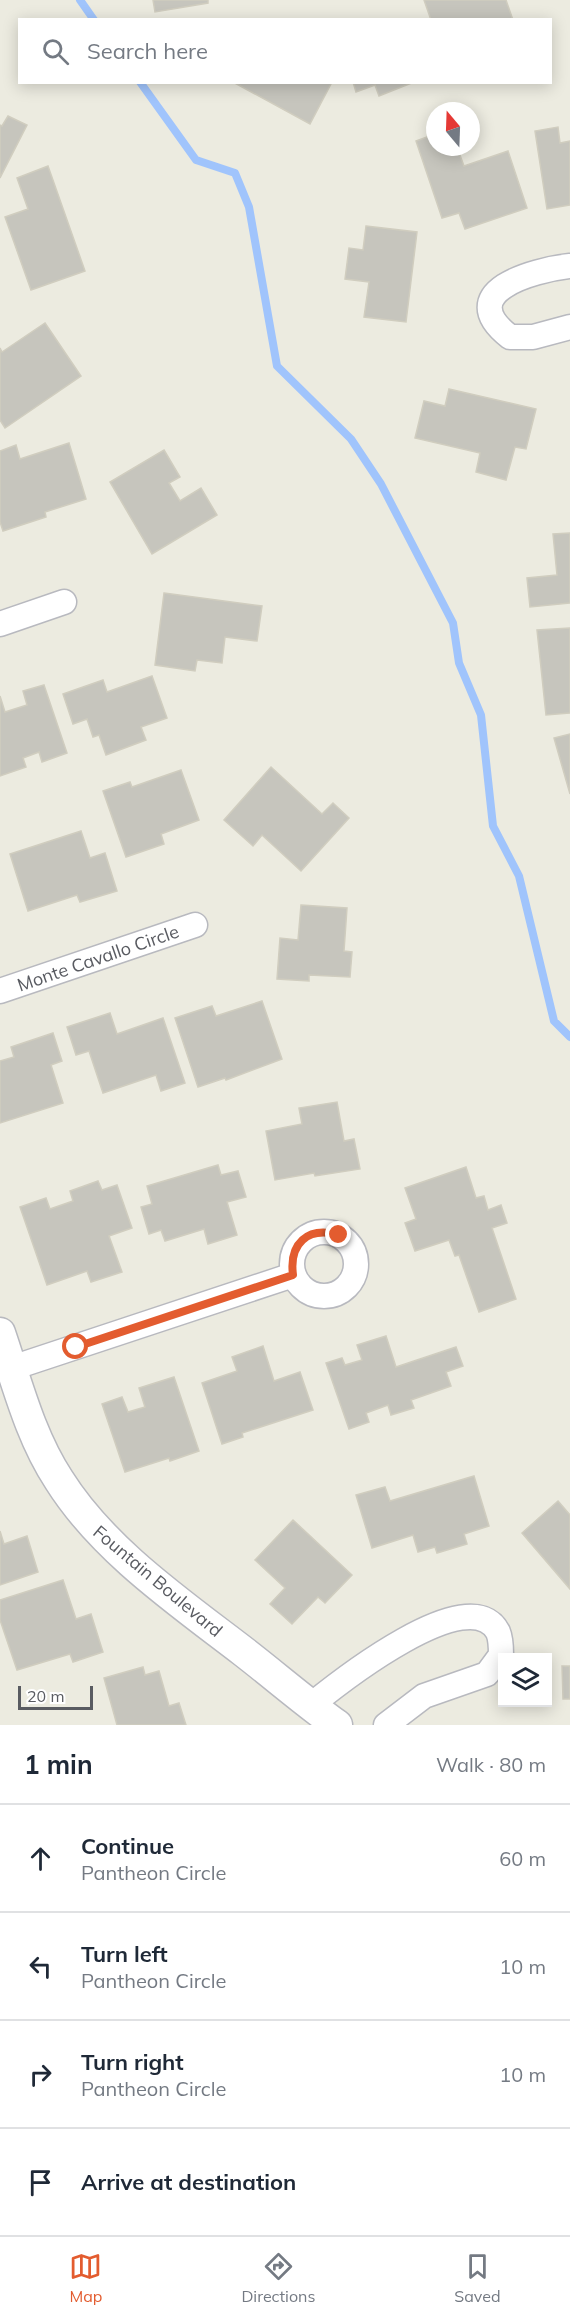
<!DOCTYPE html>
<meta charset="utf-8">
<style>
body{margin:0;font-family:Mulish,sans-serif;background:#f6f6f7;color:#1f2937}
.controls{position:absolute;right:18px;bottom:18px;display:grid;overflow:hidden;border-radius:0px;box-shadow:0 3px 15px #0003}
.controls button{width:54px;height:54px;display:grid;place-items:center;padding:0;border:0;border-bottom:2px solid #e0e1e3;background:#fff;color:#1f2937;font:30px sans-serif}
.compass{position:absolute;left:426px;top:102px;width:54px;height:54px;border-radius:50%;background:#fff;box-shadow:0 3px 15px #0003;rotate:341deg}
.scale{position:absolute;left:18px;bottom:15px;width:75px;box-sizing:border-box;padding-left:6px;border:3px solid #595b61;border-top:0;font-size:16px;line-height:21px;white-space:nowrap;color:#595b61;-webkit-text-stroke:4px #fff;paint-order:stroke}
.stop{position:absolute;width:18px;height:18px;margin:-14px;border:4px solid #e35c2f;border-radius:50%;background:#fff}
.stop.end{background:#e35c2f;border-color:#fff;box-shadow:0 2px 6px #0008}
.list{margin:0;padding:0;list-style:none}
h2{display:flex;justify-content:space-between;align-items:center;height:78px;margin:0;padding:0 24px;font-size:26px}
h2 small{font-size:20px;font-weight:400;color:#747a83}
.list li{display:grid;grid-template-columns:39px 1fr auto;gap:18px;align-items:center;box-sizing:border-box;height:108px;padding:0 24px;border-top:2px solid #e0e1e3}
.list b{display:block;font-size:22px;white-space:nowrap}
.list p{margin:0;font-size:20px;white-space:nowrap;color:#747a83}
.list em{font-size:20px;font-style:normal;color:#747a83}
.icon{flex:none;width:33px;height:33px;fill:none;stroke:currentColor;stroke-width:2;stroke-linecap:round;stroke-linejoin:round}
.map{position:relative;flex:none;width:570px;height:1725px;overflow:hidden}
.search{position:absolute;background:#fff;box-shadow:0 3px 15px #0003;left:18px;right:18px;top:18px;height:66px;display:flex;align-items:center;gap:15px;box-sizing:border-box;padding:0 21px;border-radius:0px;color:#747a83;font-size:22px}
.sheet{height:510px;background:#fff}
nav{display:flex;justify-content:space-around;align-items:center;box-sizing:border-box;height:84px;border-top:2px solid #e0e1e3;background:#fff;font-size:16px;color:#747a83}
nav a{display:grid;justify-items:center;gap:3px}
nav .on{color:#e35c2f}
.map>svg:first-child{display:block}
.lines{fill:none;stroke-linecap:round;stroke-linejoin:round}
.stream{stroke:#a0c4fc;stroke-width:8}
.building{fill:#c6c5bd;stroke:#d0cdbf;stroke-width:1.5}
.minor-casing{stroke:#b8b9bf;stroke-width:27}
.tertiary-casing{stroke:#b8b9bf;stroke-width:33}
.minor{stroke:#fff;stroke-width:24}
.tertiary{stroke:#fff;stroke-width:30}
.route{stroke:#e35c2f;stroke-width:8}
.labels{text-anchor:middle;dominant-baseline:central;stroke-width:6;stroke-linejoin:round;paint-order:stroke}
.street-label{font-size:18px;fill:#595b61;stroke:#fff}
</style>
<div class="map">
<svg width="570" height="1725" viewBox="0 0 570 1725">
<rect width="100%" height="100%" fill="#ecebe0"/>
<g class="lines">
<!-- stream -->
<g class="stream">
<path d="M80 0 94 20"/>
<path d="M140 82 196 160 235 173 249 207 277 366 351 439 381 484 453 623 459 663 481 715 493 826 519 876 554 1021 570 1037"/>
</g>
</g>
<!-- building -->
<g class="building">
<path d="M153 0H208V3L155 12Z"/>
<path d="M424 0H506L513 20H431Z"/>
<path d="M233 82H332L310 124Z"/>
<path d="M353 82H414L379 96 375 85 356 92Z"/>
<path d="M8 116 27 125 0 178V125L2 126Z"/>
<path d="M558 127 560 143 570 141V205L547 209 535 131Z"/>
<path d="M435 134V147H457L464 166 508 151 527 208 465 229 459 213 442 218 416 141Z"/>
<path d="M48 166 85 271 31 290 5 217 28 209 17 178Z"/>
<path d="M366 226 417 232 406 322 364 317 369 282 345 279 349 248 363 250Z"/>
<path d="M45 323 81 376 5 428 0 420V348L2 352Z"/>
<path d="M449 389 536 409 526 449 515 447 506 480 476 472 480 453 415 438 424 401 445 406Z"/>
<path d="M69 443 86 499 45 512 46 517 3 531 0 522V451L16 445 20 459Z"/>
<path d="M164 450 180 477 169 483 180 501 201 488 217 515 152 554 110 482Z"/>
<path d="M570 533V603L530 607 527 578 557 575 553 534Z"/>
<path d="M164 593 262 606 257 641 225 637 222 663 197 660 195 671 155 665Z"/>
<path d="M570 628V713L546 715 537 630Z"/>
<path d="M152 676 167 718 141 727 146 740 106 755 99 735 93 737 87 719 73 724 63 694 103 680 107 692Z"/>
<path d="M44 685 67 753 42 762 39 752 23 758 26 767 0 776V696L5 712 27 705 23 691Z"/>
<path d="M570 734V794L554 738Z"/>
<path d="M271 767 322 814 333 803 349 818 301 871 262 835 253 846 224 820Z"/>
<path d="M181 770 199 820 161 834 164 844 126 857 103 791 130 782 132 787Z"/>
<path d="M81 831 90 858 105 853 117 891 80 902 77 895 28 911 10 854Z"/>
<path d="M301 905 347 908 344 951 352 952 350 977 309 975V981L277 979 280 938 298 940Z"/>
<path d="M262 1001 282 1059 226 1080 225 1078 198 1087 175 1018 212 1006 216 1016Z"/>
<path d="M110 1013 117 1034 163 1018 185 1083 161 1091 156 1075 103 1093 89 1051 76 1055 67 1027Z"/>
<path d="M53 1033 62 1061 51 1065 63 1103 0 1123V1061L14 1057 11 1047Z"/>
<path d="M337 1102 344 1141 354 1139 360 1169 315 1176 314 1173 275 1180 266 1131 302 1124 299 1108Z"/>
<path d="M218 1165 221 1175 238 1171 246 1197 227 1202 237 1235 208 1244 204 1229 165 1241 161 1230 149 1234 141 1207 152 1204 147 1186Z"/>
<path d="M466 1167 476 1198 484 1196 488 1210 501 1205 507 1223 492 1228 516 1299 479 1312 459 1255 455 1256 449 1240 415 1251 405 1223 416 1219 405 1188Z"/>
<path d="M98 1181 102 1190 117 1185 132 1228 109 1236 122 1272 91 1282 87 1271 47 1285 20 1207 46 1198 50 1209 73 1201 70 1191Z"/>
<path d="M386 1336 396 1367 456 1347 463 1366 446 1372 451 1386 411 1400 414 1408 391 1415 388 1405 366 1413 369 1422 349 1429 326 1363 342 1358 345 1365 362 1360 357 1345Z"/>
<path d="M263 1346 274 1381 300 1372 313 1410 242 1433 243 1437 222 1444 202 1383 237 1371 232 1357Z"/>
<path d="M174 1377 199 1451 170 1461 169 1458 125 1472 102 1404 122 1397 128 1412 145 1407 139 1388Z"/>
<path d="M474 1476 489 1526 464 1534 467 1544 437 1553 435 1547 418 1552 413 1535 372 1548 356 1495 385 1487 390 1501Z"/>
<path d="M558 1501 570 1515V1589L522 1533Z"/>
<path d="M293 1520 352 1575 325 1603 318 1597 292 1624 270 1604 285 1588 255 1560Z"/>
<path d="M0 1531 4 1544 27 1536 38 1572 0 1585Z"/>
<path d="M63 1580 76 1619 91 1614 103 1652 73 1662 70 1654 17 1670 0 1620V1600Z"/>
<path d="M562 1666H570V1699H563Z"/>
<path d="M143 1667 145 1675 159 1671 169 1706 179 1703 186 1725H117L104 1678Z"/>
</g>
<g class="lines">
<!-- minor casing -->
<g class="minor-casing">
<g id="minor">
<path d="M570 266C533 270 452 292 510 337H533L570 327"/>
<path d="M0 624 64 602"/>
<path d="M0 991 195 925"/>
<circle cx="324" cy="1264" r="32"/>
<path d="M12 1368 293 1275"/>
<path d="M310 1706C337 1684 470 1578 498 1632 501 1639 501 1648 501 1655L487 1674 424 1696 386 1725"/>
</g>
</g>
<!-- tertiary casing -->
<g class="tertiary-casing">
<path id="tertiary" d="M0 1333C17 1383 30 1436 59 1480 103 1550 179 1602 244 1652 275 1676 305 1702 337 1725"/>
</g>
<!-- minor -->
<use href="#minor" class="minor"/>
<!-- tertiary -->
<use href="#tertiary" class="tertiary"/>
</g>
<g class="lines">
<!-- route -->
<path class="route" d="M76 1347 293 1275C289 1244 307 1226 339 1235"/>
</g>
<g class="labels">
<!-- street labels -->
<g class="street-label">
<text transform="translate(98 958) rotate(-19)">Monte Cavallo Circle</text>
<text transform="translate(158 1581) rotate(40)">Fountain Boulevard</text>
</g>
</g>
</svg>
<div class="controls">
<button><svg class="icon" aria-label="layers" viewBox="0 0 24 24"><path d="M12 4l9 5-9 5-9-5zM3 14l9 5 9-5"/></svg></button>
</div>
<svg class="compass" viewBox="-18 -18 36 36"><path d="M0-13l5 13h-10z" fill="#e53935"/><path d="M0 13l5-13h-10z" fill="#747a83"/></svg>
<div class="scale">20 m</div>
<div class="stop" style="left:76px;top:1347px"></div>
<div class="stop end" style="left:339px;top:1235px"></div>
<div class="search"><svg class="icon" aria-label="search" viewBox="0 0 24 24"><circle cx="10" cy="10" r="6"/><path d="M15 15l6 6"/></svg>Search here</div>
</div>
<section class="sheet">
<h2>1 min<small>Walk · 80 m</small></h2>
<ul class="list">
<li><svg class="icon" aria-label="ahead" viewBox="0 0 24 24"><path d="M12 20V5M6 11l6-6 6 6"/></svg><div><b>Continue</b><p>Pantheon Circle</p></div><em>60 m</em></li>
<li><svg class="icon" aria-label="left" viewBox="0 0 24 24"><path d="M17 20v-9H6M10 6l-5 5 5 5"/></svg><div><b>Turn left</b><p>Pantheon Circle</p></div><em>10 m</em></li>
<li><svg class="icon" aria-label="right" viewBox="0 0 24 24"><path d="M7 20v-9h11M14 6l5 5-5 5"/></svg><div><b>Turn right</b><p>Pantheon Circle</p></div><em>10 m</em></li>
<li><svg class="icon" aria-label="arrive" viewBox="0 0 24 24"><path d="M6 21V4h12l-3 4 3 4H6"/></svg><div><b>Arrive at destination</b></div></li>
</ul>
</section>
<nav>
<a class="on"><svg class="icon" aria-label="map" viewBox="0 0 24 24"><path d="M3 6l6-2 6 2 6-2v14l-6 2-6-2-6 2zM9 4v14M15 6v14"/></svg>Map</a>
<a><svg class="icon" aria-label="directions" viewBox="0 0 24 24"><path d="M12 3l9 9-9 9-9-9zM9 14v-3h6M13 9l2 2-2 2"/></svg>Directions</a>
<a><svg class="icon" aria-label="saved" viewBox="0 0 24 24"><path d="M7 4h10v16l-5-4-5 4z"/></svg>Saved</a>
</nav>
